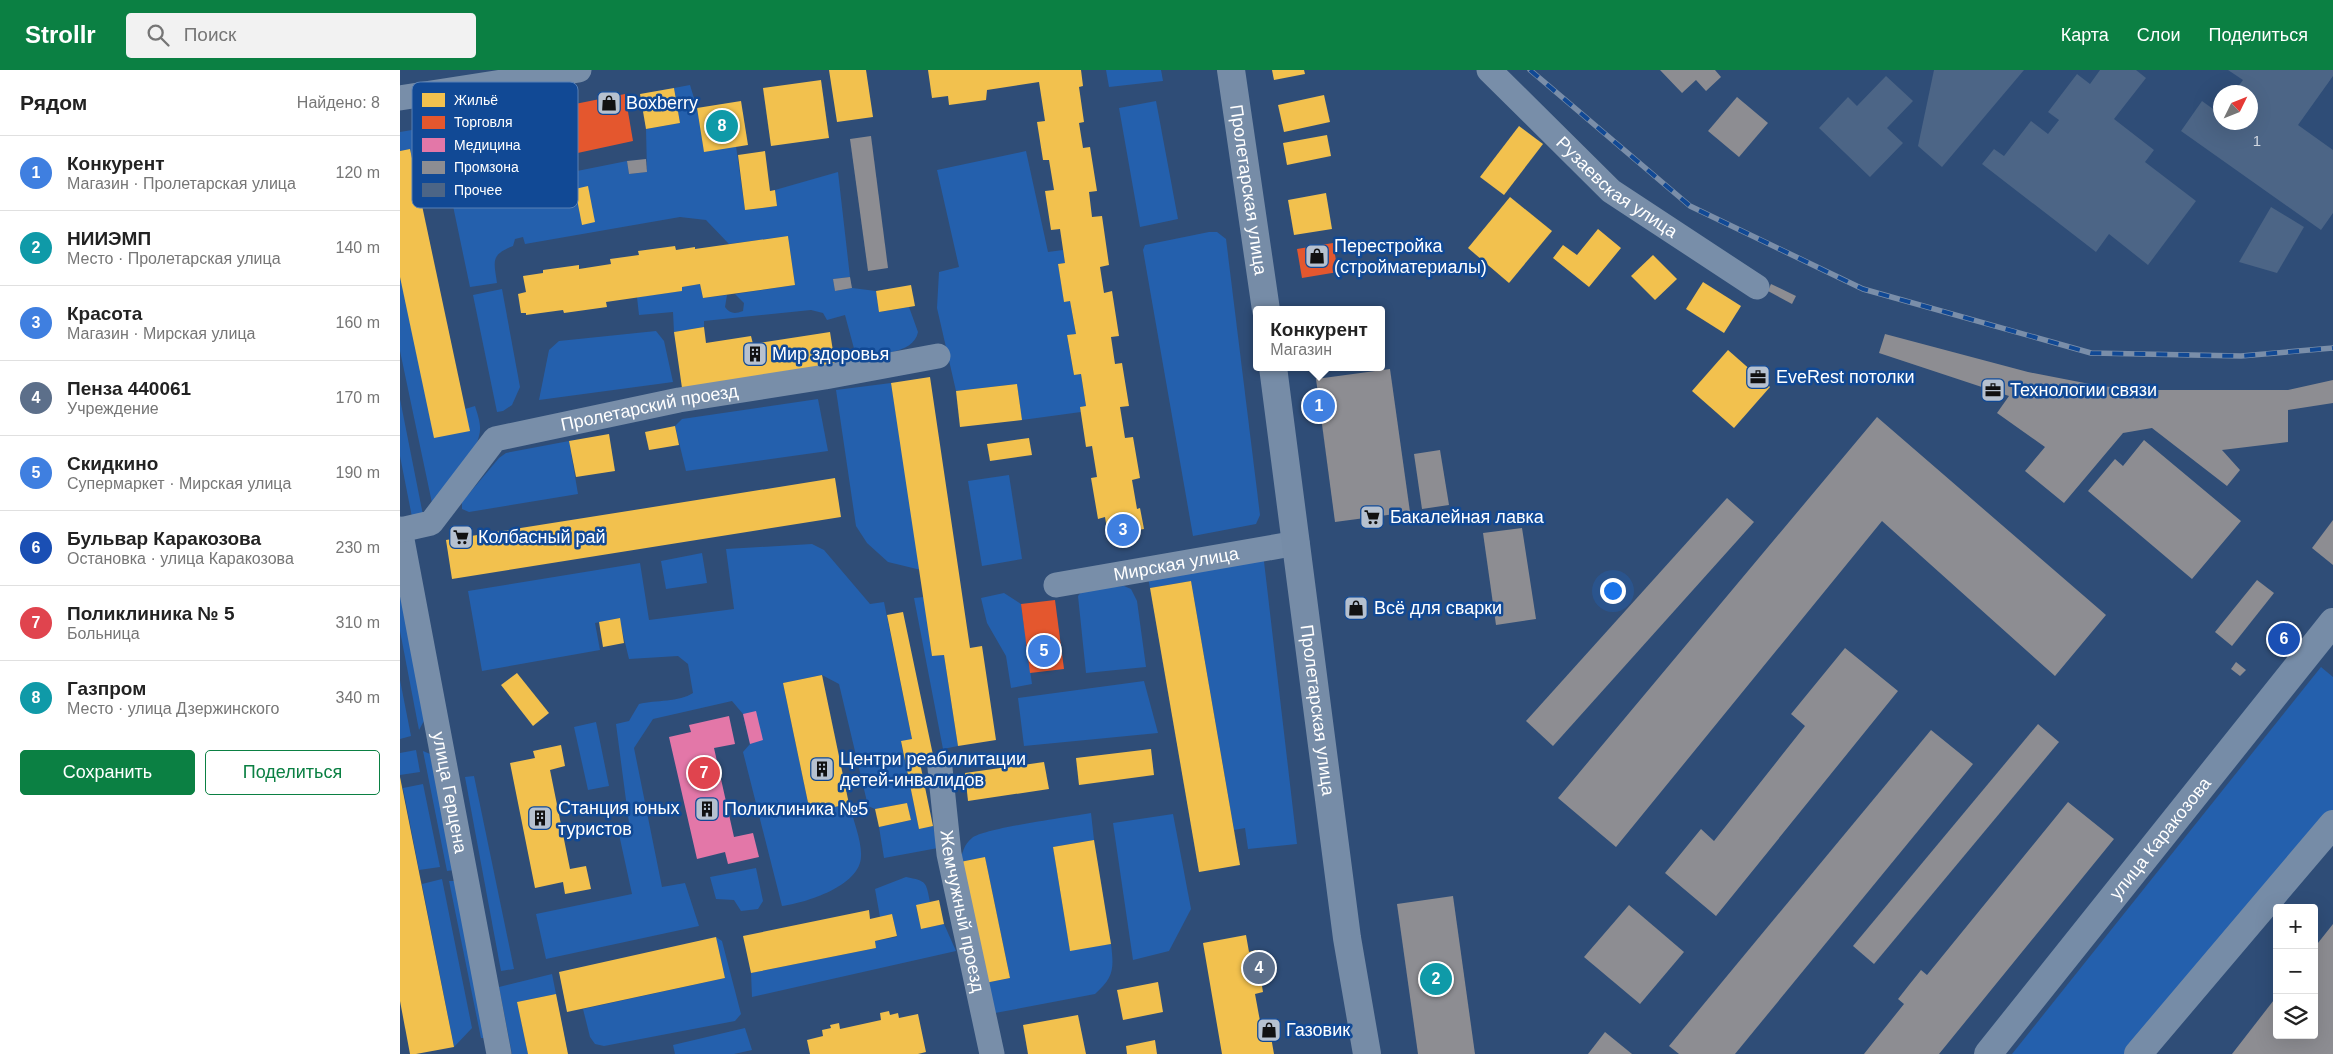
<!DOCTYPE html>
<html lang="ru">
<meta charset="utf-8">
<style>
body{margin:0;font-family:Helvetica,sans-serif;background:#f2f2f2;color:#222}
.controls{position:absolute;right:15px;bottom:15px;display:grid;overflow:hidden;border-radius:5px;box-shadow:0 5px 20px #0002}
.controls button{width:45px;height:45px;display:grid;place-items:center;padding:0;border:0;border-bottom:1px solid #e0e0e0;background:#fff;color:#222;font:25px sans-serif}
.compass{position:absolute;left:1813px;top:15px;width:45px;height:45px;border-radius:50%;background:#fff;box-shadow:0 5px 20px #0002;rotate:47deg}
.you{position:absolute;left:1212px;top:520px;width:18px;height:18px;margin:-12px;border:4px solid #fff;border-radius:50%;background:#1a73e8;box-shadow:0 0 0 8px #1a73e833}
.badge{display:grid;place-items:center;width:32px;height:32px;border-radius:50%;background:#0b8043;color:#fff;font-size:16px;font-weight:700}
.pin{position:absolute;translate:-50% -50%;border:2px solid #fff;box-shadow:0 1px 5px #0006}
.popup{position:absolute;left:853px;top:236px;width:132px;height:65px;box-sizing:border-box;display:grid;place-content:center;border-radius:5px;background:#fff;filter:drop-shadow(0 1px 4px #0005);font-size:16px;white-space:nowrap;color:#767676}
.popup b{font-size:19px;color:#222}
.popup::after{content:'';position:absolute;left:50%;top:100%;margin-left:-10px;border:10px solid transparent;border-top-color:#fff}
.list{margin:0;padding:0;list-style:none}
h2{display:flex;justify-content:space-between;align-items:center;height:65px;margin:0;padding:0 20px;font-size:21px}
h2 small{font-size:16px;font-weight:400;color:#767676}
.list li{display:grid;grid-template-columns:32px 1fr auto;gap:15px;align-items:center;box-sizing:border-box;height:75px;padding:0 20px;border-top:1px solid #e0e0e0}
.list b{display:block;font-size:19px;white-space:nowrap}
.list p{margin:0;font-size:16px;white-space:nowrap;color:#767676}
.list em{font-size:16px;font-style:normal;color:#767676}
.actions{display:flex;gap:10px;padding:15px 20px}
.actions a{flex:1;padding:11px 0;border:1px solid #0b8043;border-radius:5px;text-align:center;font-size:18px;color:#0b8043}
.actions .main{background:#0b8043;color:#fff}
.icon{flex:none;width:28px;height:28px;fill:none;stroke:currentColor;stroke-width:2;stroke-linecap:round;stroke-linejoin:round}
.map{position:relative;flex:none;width:1933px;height:984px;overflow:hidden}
header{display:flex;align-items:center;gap:30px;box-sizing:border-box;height:70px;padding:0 25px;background:#0b8043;color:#fff}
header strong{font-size:24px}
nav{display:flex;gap:28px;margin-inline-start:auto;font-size:18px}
.search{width:350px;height:45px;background:#f2f2f2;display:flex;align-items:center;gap:12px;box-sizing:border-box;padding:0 18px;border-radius:5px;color:#767676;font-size:19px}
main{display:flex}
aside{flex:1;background:#fff}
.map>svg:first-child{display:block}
.green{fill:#2460ad}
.homes{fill:#f2c14e}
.shops{fill:#e4572e}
.health{fill:#e377a8}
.industry{fill:#8d8d92}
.building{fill:#4c6586}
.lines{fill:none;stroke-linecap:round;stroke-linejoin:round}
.minor{stroke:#788ea9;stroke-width:25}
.major{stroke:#768ca7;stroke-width:28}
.rail-casing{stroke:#7a8ea9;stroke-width:5.5}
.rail{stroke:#114995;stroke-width:4;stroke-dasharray:11;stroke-linecap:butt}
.labels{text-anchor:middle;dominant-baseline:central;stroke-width:5;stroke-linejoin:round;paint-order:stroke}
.number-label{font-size:15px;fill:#d2d8e1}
.poi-label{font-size:18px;fill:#fff;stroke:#114995;text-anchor:start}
.street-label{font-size:18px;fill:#fff;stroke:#114995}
.key{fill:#114995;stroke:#5880b5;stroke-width:1}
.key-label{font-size:14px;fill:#fff}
</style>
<header>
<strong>Strollr</strong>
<div class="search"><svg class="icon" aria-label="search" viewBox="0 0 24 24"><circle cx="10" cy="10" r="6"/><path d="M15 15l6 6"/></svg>Поиск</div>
<nav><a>Карта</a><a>Слои</a><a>Поделиться</a></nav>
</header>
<main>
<aside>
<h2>Рядом<small>Найдено: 8</small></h2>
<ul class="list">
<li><span class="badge" style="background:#3f7fe0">1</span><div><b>Конкурент</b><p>Магазин · Пролетарская улица</p></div><em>120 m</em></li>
<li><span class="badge" style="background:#0f9aa8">2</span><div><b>НИИЭМП</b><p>Место · Пролетарская улица</p></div><em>140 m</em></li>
<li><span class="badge" style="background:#3f7fe0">3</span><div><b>Красота</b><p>Магазин · Мирская улица</p></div><em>160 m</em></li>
<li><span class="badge" style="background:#5c6f8a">4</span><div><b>Пенза 440061</b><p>Учреждение</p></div><em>170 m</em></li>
<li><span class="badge" style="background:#3f7fe0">5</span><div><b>Скидкино</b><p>Супермаркет · Мирская улица</p></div><em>190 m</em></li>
<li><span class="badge" style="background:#1a4fb4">6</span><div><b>Бульвар Каракозова</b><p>Остановка · улица Каракозова</p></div><em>230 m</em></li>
<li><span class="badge" style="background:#e0444e">7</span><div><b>Поликлиника № 5</b><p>Больница</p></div><em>310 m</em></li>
<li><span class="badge" style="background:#0f9aa8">8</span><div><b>Газпром</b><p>Место · улица Дзержинского</p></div><em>340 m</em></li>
</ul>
<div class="actions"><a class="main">Сохранить</a><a>Поделиться</a></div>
</aside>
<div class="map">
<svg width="1933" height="984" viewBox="0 0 1933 984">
<rect width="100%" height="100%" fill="#2f4d77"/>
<!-- green -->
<g class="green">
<path d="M706 0H761L763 11 709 17Z"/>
<path d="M290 15 297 38 304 81 336 76 345 140 377 136 375 120 438 102 450 207 433 209 435 221 452 218 476 221 480 242 509 237 518 262C513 286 475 283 456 286L445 245 427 250 423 243 411 240 304 251V257L274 262 273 242 239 245 237 227 282 221V217L300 214 303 228 327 225 325 237C330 244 335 244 343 241L344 233 335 224 395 215 388 166 329 174 306 150 280 147 125 174 123 167 115 169 113 176C90 185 94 191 97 213L70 217 48 112 64 107 51 53 149 36 142 61 145 75 159 43 172 102 227 91 229 104 247 102 246 59 280 53 274 18Z"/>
<path d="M147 17 149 22 145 29 51 46 47 38V31Z"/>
<path d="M756 31 778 149 740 157 719 38Z"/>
<path d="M12 60 20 73 26 101 15 102 10 79 0 81V62Z"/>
<path d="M626 81 648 182 663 180 665 193 658 194 664 231H670L676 264 667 266 674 305 681 304 686 336 680 337 681 342 622 350 617 314 556 321 537 238 539 202 559 197 537 100Z"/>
<path d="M809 162H817L826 169 860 445 856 454 793 466 743 180 745 175Z"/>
<path d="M0 207 65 339 75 336C78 346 82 356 79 366 73 391 48 413 32 433L0 281Z"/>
<path d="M102 219 120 317 112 335 103 341 97 342 73 225Z"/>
<path d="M256 261 264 271 273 312 139 330 149 280 159 271Z"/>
<path d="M491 313 521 500 488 492 467 473 456 456 436 320Z"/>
<path d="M0 329 23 445 12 447 0 386Z"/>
<path d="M418 329 428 381 286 401 275 356 282 349Z"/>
<path d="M169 371 178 424 69 442 62 439V432L99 388 106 383Z"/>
<path d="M609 405 622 489 582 496 568 411Z"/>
<path d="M412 474 424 480 470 534 484 532 512 669 501 672 519 758 533 756 538 778 484 788 479 757 511 750 507 733 475 739 468 736 439 614 422 605 383 613 410 742 449 734C453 749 462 772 461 786 461 816 405 833 382 836L343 682 350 674 343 644 332 631 253 649 234 678 262 817 285 813 299 856 146 889 136 844 232 824 217 755 229 753 216 654 229 651 239 634C256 630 279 632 293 623L288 594 278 586 229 589 219 548 195 553 200 580 82 601 68 521 240 493 249 550 334 539 326 479Z"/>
<path d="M302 483 307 513 266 519 261 491Z"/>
<path d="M863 483 897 774 848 779 845 758 834 760 791 511 750 518 748 507Z"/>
<path d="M724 516 731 519 737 531 746 597 686 603 678 526 683 520Z"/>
<path d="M0 520 25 649 19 660 0 561Z"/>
<path d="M604 523 621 534 632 614 611 618 606 586 587 553 581 528Z"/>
<path d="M524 527 532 586 544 585 558 676 543 679 514 528Z"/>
<path d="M1921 597 1933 607V740L1730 984H1612Z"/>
<path d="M0 610 11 666 0 669Z"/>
<path d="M744 611 758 663 624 676 618 628Z"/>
<path d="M196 652 209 716 188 720 174 657Z"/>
<path d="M16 680 20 702 0 705V683Z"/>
<path d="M23 681 30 684 54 800 47 801Z"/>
<path d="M74 706 114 899 101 901 65 707Z"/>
<path d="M23 714 40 797 19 800 3 718Z"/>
<path d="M691 743 694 770 653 777 670 880 711 874C714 899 714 907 695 924L595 943 585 913 610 908 585 787 560 792C562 784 564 774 572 768 585 758 669 747 691 743Z"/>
<path d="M773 744 791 839 769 881 733 890 713 753Z"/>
<path d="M356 798 363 831 358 839 341 841 334 830 316 829 310 807Z"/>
<path d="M506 807C527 811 526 812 530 832L516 836 521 859 544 854 556 881 352 927 351 903 476 878 475 871 497 867 492 844 480 847 475 819Z"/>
<path d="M42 809 72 958 54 977 22 814Z"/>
<path d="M49 811H56L87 968H81Z"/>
<path d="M316 867 322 871 341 944 335 951 204 976 195 974 190 967 183 939 325 908Z"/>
<path d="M152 904 156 924 117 932 128 984H112L99 917Z"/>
<path d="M345 958 352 980 334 984H275L273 975Z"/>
</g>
<!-- homes -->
<g class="homes">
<path d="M429 0H466L473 47 437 52Z"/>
<path d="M528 0H681L683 16 679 17 684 52 679 53 683 78 690 77 697 121 689 122 692 147 702 146 709 195 700 197 704 223 712 221 719 266 711 267 715 294 722 293 729 336 720 337 725 368 733 367 740 408 732 410 737 439 740 438 744 459 708 465 705 447 698 449 691 408 697 407 692 376 686 377 680 337 686 336 681 304 674 305 667 265 676 264 670 231 664 232 658 194 665 193 660 159 651 160 645 121 654 120 649 90H643L637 52 645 51 639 12 587 20 586 30 549 35 548 26 532 28Z"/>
<path d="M872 0H904L905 4 874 10Z"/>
<path d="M421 10 429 68 371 76 363 18Z"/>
<path d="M274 18 280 53 246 59 240 24Z"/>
<path d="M924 25 930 52 884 62 878 35Z"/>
<path d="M341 31 348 75 304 82 297 38Z"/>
<path d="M1119 56 1143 74 1104 125 1080 107Z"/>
<path d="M927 65 931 86 887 95 883 73Z"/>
<path d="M10 79 70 361 34 368 0 207V81Z"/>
<path d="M365 81 370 121 375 120 377 136 345 140 338 85Z"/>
<path d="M188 116 195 152 182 155 175 119Z"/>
<path d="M926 123 932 159 894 165 888 130Z"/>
<path d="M1110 127 1152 161 1109 213 1068 178Z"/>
<path d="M1198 159 1221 178 1189 217 1153 188 1163 175 1177 185Z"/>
<path d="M388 166 395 215 303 228 300 214 282 217V221L206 232 207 237 164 243 163 240 126 245V243H121L118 224 126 222 123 206 143 203V200L179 195V199L211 194 210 189 239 185 238 181 275 176 276 180 295 177V179Z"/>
<path d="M1253 185 1277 209 1255 230 1231 206Z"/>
<path d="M1303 212 1341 236 1324 263 1286 239Z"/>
<path d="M511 215 515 236 479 242 476 221Z"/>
<path d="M304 257 306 273 351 266 353 274 430 262 435 294 282 318 274 262Z"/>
<path d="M1328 280 1370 317 1334 358 1292 321Z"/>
<path d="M530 307 570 578 582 576 596 670 558 676 544 585 532 586 491 313Z"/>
<path d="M617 314 622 350 560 357 556 321Z"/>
<path d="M275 356 279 375 249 380 245 362Z"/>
<path d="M209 364 215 401 176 407 169 371Z"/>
<path d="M629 368 632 385 590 391 587 374Z"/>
<path d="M435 408 441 447 52 509 46 470Z"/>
<path d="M791 511 840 795 799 802 750 518Z"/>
<path d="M503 542 533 685 519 688 533 756 519 759 501 671 512 669 487 545Z"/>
<path d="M220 548 224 573 203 577 199 552Z"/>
<path d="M117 603 149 643 133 656 101 615Z"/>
<path d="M422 605 449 734 410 742 383 613Z"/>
<path d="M161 675 165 696 150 700 170 799 186 796 191 819 165 824 163 812 135 818 110 693 135 688 133 681Z"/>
<path d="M751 679 754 705 679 715 676 688Z"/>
<path d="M644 692 649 719 568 731 565 703Z"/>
<path d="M0 707 54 977 16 984H10L0 931Z"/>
<path d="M507 733 511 750 479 757 475 739Z"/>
<path d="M694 770 711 874 670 881 653 777Z"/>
<path d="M585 787 610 908 585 913 560 792Z"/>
<path d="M539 830 544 854 521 859 516 835Z"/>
<path d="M469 840 470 849 492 844 497 866 475 871 476 878 351 903 343 866Z"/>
<path d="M846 865 849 882 856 880 863 922 855 924 860 951 868 950 874 984H822L803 873Z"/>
<path d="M316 867 325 908 167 942 159 902Z"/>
<path d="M758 912 763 942 723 950 717 920Z"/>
<path d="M156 924 168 984H128L117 932Z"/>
<path d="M489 941 490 945 498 943 499 948 518 944 526 982 518 984H410L407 970 423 966 422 960 431 958 430 955 439 953 440 959 481 950 480 943Z"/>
<path d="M678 945 686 984H628L623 955Z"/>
<path d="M755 970 757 984H727L726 976Z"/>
</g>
<!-- shops -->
<g class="shops">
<path d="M225 24 233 71 173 84 165 36Z"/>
<path d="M933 173 938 202 902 208 897 179Z"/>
<path d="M655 530 664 599 630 603 621 534Z"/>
</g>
<!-- health -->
<g class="health">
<path d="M356 641 363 670 350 674 343 644Z"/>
<path d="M329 646 335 674 314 678 334 767 353 763 359 787 328 794 325 782 297 789 269 667 291 662 289 655Z"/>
</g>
<!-- industry -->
<g class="industry">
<path d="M1260 0H1315L1321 7 1306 21 1296 10 1282 23Z"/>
<path d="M1337 27 1368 53 1339 87 1308 61Z"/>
<path d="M471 66 488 198 468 201 450 69Z"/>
<path d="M246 89 247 102 229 104 227 91Z"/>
<path d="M450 207 452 218 435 221 433 209Z"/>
<path d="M1371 214 1396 226 1392 234 1368 221Z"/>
<path d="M1485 264 1628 302 1700 316 1744 320H1888L1933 310V333L1888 340V372L1822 380 1840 400 1827 416 1752 358 1723 363 1664 433 1625 401 1645 377 1597 343 1609 326 1479 283Z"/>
<path d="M990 299 1010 442 935 452 916 309Z"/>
<path d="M1477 347 1706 545 1655 606 1482 451 1216 777 1158 728Z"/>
<path d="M1744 370 1841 451 1792 509 1688 421 1715 389 1723 396Z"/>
<path d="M1040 380 1049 435 1022 439 1014 384Z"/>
<path d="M1327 428 1354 452 1153 676 1126 651Z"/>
<path d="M1933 450V495L1912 478Z"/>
<path d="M1122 458 1136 549 1096 555 1083 463Z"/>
<path d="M1857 510 1874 523 1832 576 1815 562Z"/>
<path d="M1445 578 1498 621 1316 846 1265 803 1301 759 1314 771 1405 656 1391 644Z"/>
<path d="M1836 592 1846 600 1840 606 1831 599Z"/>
<path d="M1638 654 1659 672 1474 894 1453 876Z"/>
<path d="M1531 660 1573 694 1335 984H1279L1269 976Z"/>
<path d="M1668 732 1714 769 1539 984H1464L1504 934 1498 929 1509 915 1521 900 1527 905Z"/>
<path d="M1053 826 1075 984H1018L997 834Z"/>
<path d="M1229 835 1284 882 1240 934 1184 887Z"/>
<path d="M1933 854V984H1832L1877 926V965H1914V878Z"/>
<path d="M1205 962 1232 984H1188Z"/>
</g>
<!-- building -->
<g class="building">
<path d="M1534 0H1624L1542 97 1518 76Z"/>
<path d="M1700 0H1736L1746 8 1714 49 1754 80 1745 92 1796 131 1748 195 1709 164 1696 182 1582 94 1594 79 1604 86 1631 51 1648 64 1659 50 1648 42 1677 4 1690 14Z"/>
<path d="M1828 0H1933V6L1898 55 1933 80V143L1921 160 1781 61 1802 31 1820 44V52H1850V22H1834L1843 10Z"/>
<path d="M1486 6 1513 31 1487 58 1503 73 1470 107 1419 58 1448 27 1457 36Z"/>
<path d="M1871 137 1904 157 1877 203 1839 192Z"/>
</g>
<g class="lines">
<!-- minor -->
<g class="minor">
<path id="s1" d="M1089 0 1211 121 1357 217"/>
<path d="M0 28 179 0"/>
<path id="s2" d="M0 459 99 984"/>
<path id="s3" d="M0 460 31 453 95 369 279 330 425 307 538 286"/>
<path id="s4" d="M656 515 897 473"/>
<path id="s5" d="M540 698 549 784 592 984"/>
</g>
<!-- major -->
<g class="major">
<path id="s6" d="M831 0 866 240"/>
<path id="s7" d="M873 297 947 868 967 984"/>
<path id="s8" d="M1588 984 1933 552"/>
<path d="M1738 984 1933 754"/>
</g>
<!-- rail casing -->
<g class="rail-casing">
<path id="rail" d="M1130 0 1290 136 1463 219 1691 283 1841 286 1933 278"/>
</g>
<!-- rail -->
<use href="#rail" class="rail"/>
</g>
<!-- icons -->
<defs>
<g id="shop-square" transform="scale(1.25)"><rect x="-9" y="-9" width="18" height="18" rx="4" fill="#b6c1cf" stroke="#114995"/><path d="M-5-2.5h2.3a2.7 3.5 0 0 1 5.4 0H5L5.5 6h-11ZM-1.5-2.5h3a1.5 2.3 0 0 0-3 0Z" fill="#111"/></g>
<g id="building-square" transform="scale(1.25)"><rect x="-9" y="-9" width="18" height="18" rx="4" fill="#b6c1cf" stroke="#114995"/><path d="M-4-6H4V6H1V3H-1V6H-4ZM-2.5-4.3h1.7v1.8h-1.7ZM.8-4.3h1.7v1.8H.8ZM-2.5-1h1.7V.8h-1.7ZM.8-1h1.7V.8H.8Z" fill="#111"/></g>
<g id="office-square" transform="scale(1.25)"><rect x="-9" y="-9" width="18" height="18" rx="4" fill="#b6c1cf" stroke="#114995"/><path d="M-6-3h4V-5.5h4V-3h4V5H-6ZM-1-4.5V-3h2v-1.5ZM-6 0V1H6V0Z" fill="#111"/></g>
<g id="supermarket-square" transform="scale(1.25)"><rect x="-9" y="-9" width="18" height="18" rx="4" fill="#b6c1cf" stroke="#114995"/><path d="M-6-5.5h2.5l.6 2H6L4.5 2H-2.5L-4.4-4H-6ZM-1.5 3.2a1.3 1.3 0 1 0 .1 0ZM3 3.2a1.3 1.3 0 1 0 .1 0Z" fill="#111"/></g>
</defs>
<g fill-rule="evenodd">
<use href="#shop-square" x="209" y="33"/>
<use href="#shop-square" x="917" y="186"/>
<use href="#building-square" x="355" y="284"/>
<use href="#office-square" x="1358" y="307"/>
<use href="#office-square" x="1593" y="320"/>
<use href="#supermarket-square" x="972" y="447"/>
<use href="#supermarket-square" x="61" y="467"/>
<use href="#shop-square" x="956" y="538"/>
<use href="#building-square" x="422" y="699"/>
<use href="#building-square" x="307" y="739"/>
<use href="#building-square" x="140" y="748"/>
<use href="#shop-square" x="869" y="960"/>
</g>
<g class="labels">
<!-- number labels -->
<g class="number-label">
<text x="1857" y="70">1</text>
</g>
<!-- poi labels -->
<g class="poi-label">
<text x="226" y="33">Boxberry</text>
<text x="934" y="176">Перестройка<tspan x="934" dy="21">(стройматериалы)</tspan></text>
<text x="372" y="284">Мир здоровья</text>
<text x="1376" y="307">EveRest потолки</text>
<text x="1610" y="320">Технологии связи</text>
<text x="990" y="447">Бакалейная лавка</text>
<text x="78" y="467">Колбасный рай</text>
<text x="974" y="538">Всё для сварки</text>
<text x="440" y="689">Центри реабилитации<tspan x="440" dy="21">детей-инвалидов</tspan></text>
<text x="158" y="738">Станция юных<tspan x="158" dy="21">туристов</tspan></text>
<text x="324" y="739">Поликлиника №5</text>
<text x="886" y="960">Газовик</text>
</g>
<!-- street labels -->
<g class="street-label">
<text stroke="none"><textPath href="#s1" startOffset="174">Рузаевская улица</textPath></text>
<text stroke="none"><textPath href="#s6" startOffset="121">Пролетарская улица</textPath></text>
<text stroke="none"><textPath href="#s3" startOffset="295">Пролетарский проезд</textPath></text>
<text stroke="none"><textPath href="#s4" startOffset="122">Мирская улица</textPath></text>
<text stroke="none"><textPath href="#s7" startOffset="346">Пролетарская улица</textPath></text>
<text stroke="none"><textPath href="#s2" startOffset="268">улица Герцена</textPath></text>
<text stroke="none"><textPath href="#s8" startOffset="276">улица Каракозова</textPath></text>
<text stroke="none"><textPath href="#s5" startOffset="145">Жемчужный проезд</textPath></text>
</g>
</g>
<!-- legend -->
<rect x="12" y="12" width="166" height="126" rx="8" class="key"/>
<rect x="22" y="23" width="23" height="14" fill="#f2c14e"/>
<rect x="22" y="46" width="23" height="13" fill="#e4572e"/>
<rect x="22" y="68" width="23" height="14" fill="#e377a8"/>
<rect x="22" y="91" width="23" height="13" fill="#8d8d92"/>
<rect x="22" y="113" width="23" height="14" fill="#4c6586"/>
<g class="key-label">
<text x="54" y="35">Жильё</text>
<text x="54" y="57">Торговля</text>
<text x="54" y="80">Медицина</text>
<text x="54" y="102">Промзона</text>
<text x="54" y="125">Прочее</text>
</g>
</svg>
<div class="controls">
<button>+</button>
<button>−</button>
<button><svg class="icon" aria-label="layers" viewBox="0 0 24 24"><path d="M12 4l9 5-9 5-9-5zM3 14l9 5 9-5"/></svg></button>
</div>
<svg class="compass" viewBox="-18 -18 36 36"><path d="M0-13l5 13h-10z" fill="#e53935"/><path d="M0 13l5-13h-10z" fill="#767676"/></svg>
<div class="you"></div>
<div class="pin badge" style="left:919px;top:336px;background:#3f7fe0">1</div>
<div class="popup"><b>Конкурент</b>Магазин</div>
<div class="pin badge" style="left:1036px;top:909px;background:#0f9aa8">2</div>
<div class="pin badge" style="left:723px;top:460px;background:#3f7fe0">3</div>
<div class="pin badge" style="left:859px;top:898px;background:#5c6f8a">4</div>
<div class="pin badge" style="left:644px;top:581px;background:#3f7fe0">5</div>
<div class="pin badge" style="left:1884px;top:569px;background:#1a4fb4">6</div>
<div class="pin badge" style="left:304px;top:703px;background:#e0444e">7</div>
<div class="pin badge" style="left:322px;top:56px;background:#0f9aa8">8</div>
</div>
</main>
